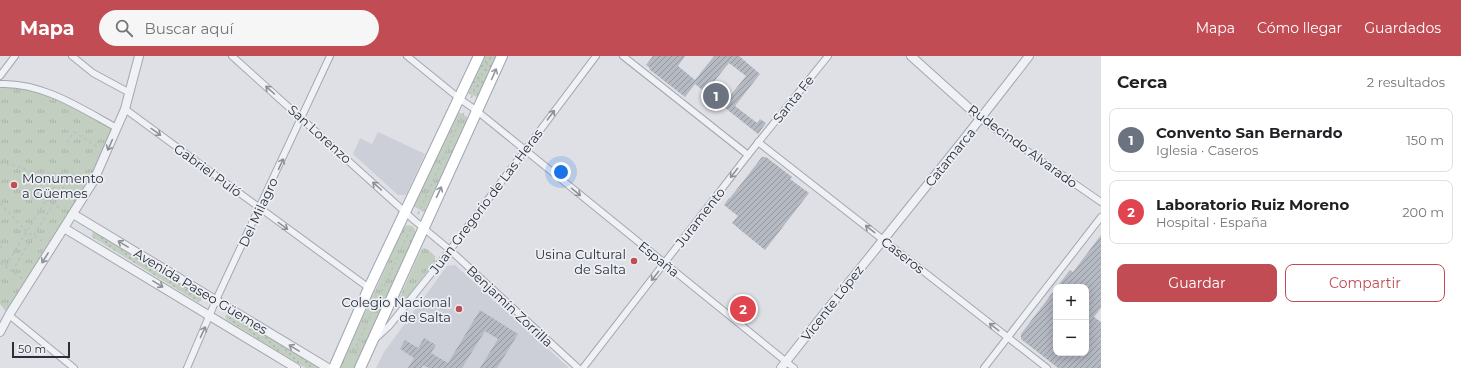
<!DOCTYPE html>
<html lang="es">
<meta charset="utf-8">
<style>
body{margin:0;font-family:Montserrat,sans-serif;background:#f6f6f6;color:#202124}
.controls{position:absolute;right:12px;bottom:12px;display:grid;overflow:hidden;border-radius:8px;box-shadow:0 2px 10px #0003}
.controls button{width:36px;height:36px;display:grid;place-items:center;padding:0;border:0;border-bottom:1px solid #e0e0e0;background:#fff;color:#202124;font:20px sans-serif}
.scale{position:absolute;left:12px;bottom:10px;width:58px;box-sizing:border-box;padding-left:4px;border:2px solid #282e3b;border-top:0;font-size:11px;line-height:14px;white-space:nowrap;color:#282e3b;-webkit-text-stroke:3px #edeff4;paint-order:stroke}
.you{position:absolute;left:561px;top:116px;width:14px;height:14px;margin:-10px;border:3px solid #fff;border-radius:50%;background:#1a73e8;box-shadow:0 0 0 6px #1a73e833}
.badge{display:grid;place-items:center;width:26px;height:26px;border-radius:50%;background:#c24c53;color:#fff;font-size:13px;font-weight:700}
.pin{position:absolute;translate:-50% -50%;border:2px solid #fff;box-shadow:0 1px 4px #0006}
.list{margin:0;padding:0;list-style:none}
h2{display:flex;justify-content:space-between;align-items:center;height:52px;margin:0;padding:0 16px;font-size:17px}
h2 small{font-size:13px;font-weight:400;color:#757577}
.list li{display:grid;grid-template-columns:26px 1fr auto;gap:12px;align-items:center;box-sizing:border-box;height:64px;margin:0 8px 8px;padding:0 8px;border:1px solid #e0e0e0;border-radius:8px}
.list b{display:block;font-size:15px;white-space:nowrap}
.list p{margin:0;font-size:13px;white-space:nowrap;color:#757577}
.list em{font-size:13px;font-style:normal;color:#757577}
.actions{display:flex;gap:8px;padding:12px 16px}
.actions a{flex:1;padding:9px 0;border:1px solid #c24c53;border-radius:8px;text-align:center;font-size:14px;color:#c24c53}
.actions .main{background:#c24c53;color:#fff}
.icon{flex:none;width:22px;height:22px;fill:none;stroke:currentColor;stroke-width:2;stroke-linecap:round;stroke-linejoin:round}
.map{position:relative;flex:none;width:1101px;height:312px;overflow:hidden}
header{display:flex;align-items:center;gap:24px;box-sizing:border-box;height:56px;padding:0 20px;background:#c24c53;color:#fff}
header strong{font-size:19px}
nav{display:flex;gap:22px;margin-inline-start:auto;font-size:14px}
.search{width:280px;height:36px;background:#f6f6f6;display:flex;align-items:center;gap:10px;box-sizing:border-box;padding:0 14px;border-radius:22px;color:#757577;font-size:15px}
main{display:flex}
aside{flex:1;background:#fff}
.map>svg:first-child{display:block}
.built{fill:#cccfd7}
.grass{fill:url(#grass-dots)}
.park{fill:url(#park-tufts)}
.building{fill:url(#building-hatch);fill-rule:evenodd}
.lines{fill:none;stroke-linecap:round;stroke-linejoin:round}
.minor-casing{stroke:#a4a7af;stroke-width:8}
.tertiary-casing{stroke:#a4a7af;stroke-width:10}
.primary-casing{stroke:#9ea4b1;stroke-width:12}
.path{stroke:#bcbec5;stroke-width:1.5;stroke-dasharray:3 3;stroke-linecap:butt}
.minor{stroke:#f0f1f5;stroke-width:6}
.tertiary{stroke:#f0f1f5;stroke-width:8}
.primary{stroke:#fff;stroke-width:10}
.oneway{stroke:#94969d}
.oneway2{stroke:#8c9098}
.poi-dot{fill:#c24c53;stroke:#edeff4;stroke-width:1.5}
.labels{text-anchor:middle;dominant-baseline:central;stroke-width:3.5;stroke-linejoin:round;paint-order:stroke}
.street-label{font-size:13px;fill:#282e3b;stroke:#edeff4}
.poi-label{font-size:13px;fill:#282e3b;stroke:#edeff4;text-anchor:end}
</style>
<header>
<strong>Mapa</strong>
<div class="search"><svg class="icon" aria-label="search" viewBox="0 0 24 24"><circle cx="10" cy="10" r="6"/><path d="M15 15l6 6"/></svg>Buscar aquí</div>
<nav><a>Mapa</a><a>Cómo llegar</a><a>Guardados</a></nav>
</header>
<main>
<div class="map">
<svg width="1101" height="312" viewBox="0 0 1101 312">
<defs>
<pattern id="grass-dots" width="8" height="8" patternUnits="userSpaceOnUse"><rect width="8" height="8" fill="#c2cfc0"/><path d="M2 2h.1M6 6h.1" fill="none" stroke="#a7b2a6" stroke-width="1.8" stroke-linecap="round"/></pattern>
<pattern id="park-tufts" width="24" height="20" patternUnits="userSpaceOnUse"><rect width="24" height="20" fill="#c2cfc0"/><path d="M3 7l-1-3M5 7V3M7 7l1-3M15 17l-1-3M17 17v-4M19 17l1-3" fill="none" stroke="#a7b2a6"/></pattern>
<pattern id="building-hatch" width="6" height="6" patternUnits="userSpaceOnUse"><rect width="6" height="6" fill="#b5b9c2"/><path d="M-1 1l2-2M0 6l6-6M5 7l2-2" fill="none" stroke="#93979f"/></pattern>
</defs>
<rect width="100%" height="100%" fill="#dee0e6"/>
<!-- built -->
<g class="built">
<path d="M378 76 425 98 406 139H398L353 98 360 82 372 88Z"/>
<path d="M455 209 568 311V312H376L384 296 447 210Z"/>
</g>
<!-- grass -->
<g class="grass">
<path d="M484 0H498L479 42 468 37Z"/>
<path d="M97 175 202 241 201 245 198 246 92 181V178L93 176Z"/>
<path d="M227 258H230L319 312H306L227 264 225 261Z"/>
</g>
<!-- park -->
<g class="park">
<path d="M0 28 36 34 117 72 94 124 9 259 0 248Z"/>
<path d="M458 56 469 62 424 156 413 150Z"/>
<path d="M408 169C413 170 415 172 416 177L355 312H340L404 171Z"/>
<path d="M423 192 427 193 435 200V205L402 248 400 249 398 245 420 196Z"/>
</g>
<!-- building -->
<g class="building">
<path d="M653 0H685L678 10 695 24 714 0H739L760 18 735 50 757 67 760 63 766 67 758 78 695 28 685 41 649 13 650 12 646 9ZM729 7 746 20 729 41 712 28Z"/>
<path d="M762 101H766L792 121 790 123 809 137 765 194 732 167 738 160 724 149 729 142H730Z"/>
<path d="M1101 179V252L1094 261 1101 266V312H1058L1021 283V278L1056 232V297H1086V231H1057L1070 214 1073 216Z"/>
<path d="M480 254 518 278 497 312H480L498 283 485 275 462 312H429L423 309 421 312H408L414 302 400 293 405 284 418 292 424 282 436 289 431 297 448 307Z"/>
</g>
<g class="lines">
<!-- minor casing -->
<g class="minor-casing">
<g id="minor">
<path d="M72 0 93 17 130 37"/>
<path d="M232 0 415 165 450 194 578 312"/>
<path d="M407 0 460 43 477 55 794 312"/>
<path d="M623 0 748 99"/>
<path d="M0 20 15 0"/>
<path d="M0 28C42 26 82 53 117 72"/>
<path d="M125 53 369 232"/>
<path d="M981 63 1101 146"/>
<path d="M758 86 1047 312"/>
<path d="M9 259 74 312"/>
<path d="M375 283 389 270 450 194 596 0"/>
<path d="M187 312 216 244 330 0"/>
<path d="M583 312 748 99 828 0"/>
<path d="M984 312 1101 161"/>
</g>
</g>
<!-- tertiary casing -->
<g class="tertiary-casing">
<g id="tertiary">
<path d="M911 0 981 63"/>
<path d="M73 158 328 312"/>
<path d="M64 172 296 312"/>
<path d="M0 276 9 259 94 124 125 53 139 0"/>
<path d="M781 312C863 207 948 106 1029 0"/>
</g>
</g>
<!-- primary casing -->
<g class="primary-casing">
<g id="primary">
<path d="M334 312 369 232 479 0"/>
<path d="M360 312 502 0"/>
</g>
</g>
<!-- path -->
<g class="path">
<path d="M471 42 491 0"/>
<path d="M67 86 74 76 99 92"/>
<path d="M0 107 14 109 33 116 62 118 5 211"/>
<path d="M62 118 78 128"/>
<path d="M46 144 62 153"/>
<path d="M0 147 27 176 42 185"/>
<path d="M418 158 465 54"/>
<path d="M0 186 3 188 0 192"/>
<path d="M0 207 23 223"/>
<path d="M12 215 69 122"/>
<path d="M352 293H355L412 170"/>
<path d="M356 299 357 294 359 292"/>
</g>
<!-- minor -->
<use href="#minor" class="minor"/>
<!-- tertiary -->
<use href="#tertiary" class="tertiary"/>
<!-- primary -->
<use href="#primary" class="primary"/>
</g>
<!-- one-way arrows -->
<defs><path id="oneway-shaft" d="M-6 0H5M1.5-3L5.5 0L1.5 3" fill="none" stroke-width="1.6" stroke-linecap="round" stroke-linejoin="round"/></defs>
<g class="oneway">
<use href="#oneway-shaft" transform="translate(494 18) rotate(-66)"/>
<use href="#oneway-shaft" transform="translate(439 136) rotate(-65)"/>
</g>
<g class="oneway2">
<use href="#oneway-shaft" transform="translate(270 34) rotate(-138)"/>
<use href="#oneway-shaft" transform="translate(551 59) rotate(-53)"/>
<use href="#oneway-shaft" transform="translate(156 76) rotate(36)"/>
<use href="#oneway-shaft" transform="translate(110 89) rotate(114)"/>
<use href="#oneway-shaft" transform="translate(281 108) rotate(-65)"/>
<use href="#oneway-shaft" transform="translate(734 117) rotate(128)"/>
<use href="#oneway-shaft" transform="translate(377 130) rotate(-138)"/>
<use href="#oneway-shaft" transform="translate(576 136) rotate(39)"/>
<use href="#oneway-shaft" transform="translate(283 170) rotate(36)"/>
<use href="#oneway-shaft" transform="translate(870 173) rotate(-142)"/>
<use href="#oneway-shaft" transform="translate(123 188) rotate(-149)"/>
<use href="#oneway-shaft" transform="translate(45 202) rotate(122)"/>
<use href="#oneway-shaft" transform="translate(655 220) rotate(128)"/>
<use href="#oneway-shaft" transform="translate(158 228) rotate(31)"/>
<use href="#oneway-shaft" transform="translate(994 271) rotate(-142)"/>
<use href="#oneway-shaft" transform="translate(203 276) rotate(-65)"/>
<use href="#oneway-shaft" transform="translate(294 292) rotate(-149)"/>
</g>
<!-- markers -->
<g class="poi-dot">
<circle cx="14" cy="129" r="4"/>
<circle cx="634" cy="205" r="4"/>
<circle cx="459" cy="253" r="4"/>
</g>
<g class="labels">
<!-- street labels -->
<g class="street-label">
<text transform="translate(793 43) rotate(-51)">Santa Fe</text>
<text transform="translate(320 78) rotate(42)">San Lorenzo</text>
<text transform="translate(1023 90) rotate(36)">Rudecindo Alvarado</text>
<text transform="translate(950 101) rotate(-51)">Catamarca</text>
<text transform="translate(208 114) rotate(36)">Gabriel Puló</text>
<text transform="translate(486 145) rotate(-53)">Juan Gregorio de Las Heras</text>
<text transform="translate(258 156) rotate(-65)">Del Milagro</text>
<text transform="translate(700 161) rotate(-52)">Juramento</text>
<text transform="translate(903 199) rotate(38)">Caseros</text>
<text transform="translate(659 203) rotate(39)">España</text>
<text transform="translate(201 235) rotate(31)">Avenida Paseo Güemes</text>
<text transform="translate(832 247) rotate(-52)">Vicente López</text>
<text transform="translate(510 250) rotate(43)">Benjamín Zorrilla</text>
</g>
<!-- poi labels -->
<g class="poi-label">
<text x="22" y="122" text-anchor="start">Monumento<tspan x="22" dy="15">a Güemes</tspan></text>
<text x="626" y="198">Usina Cultural<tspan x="626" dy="15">de Salta</tspan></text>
<text x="451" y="246">Colegio Nacional<tspan x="451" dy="15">de Salta</tspan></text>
</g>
</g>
</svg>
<div class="controls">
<button>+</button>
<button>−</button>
</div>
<div class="scale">50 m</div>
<div class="you"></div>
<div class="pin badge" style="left:716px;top:40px;background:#6b7280">1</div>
<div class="pin badge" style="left:743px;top:253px;background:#e0444e">2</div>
</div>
<aside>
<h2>Cerca<small>2 resultados</small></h2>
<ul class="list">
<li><span class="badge" style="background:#6b7280">1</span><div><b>Convento San Bernardo</b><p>Iglesia · Caseros</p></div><em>150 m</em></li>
<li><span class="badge" style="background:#e0444e">2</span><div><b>Laboratorio Ruiz Moreno</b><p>Hospital · España</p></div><em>200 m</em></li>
</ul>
<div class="actions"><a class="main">Guardar</a><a>Compartir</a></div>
</aside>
</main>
